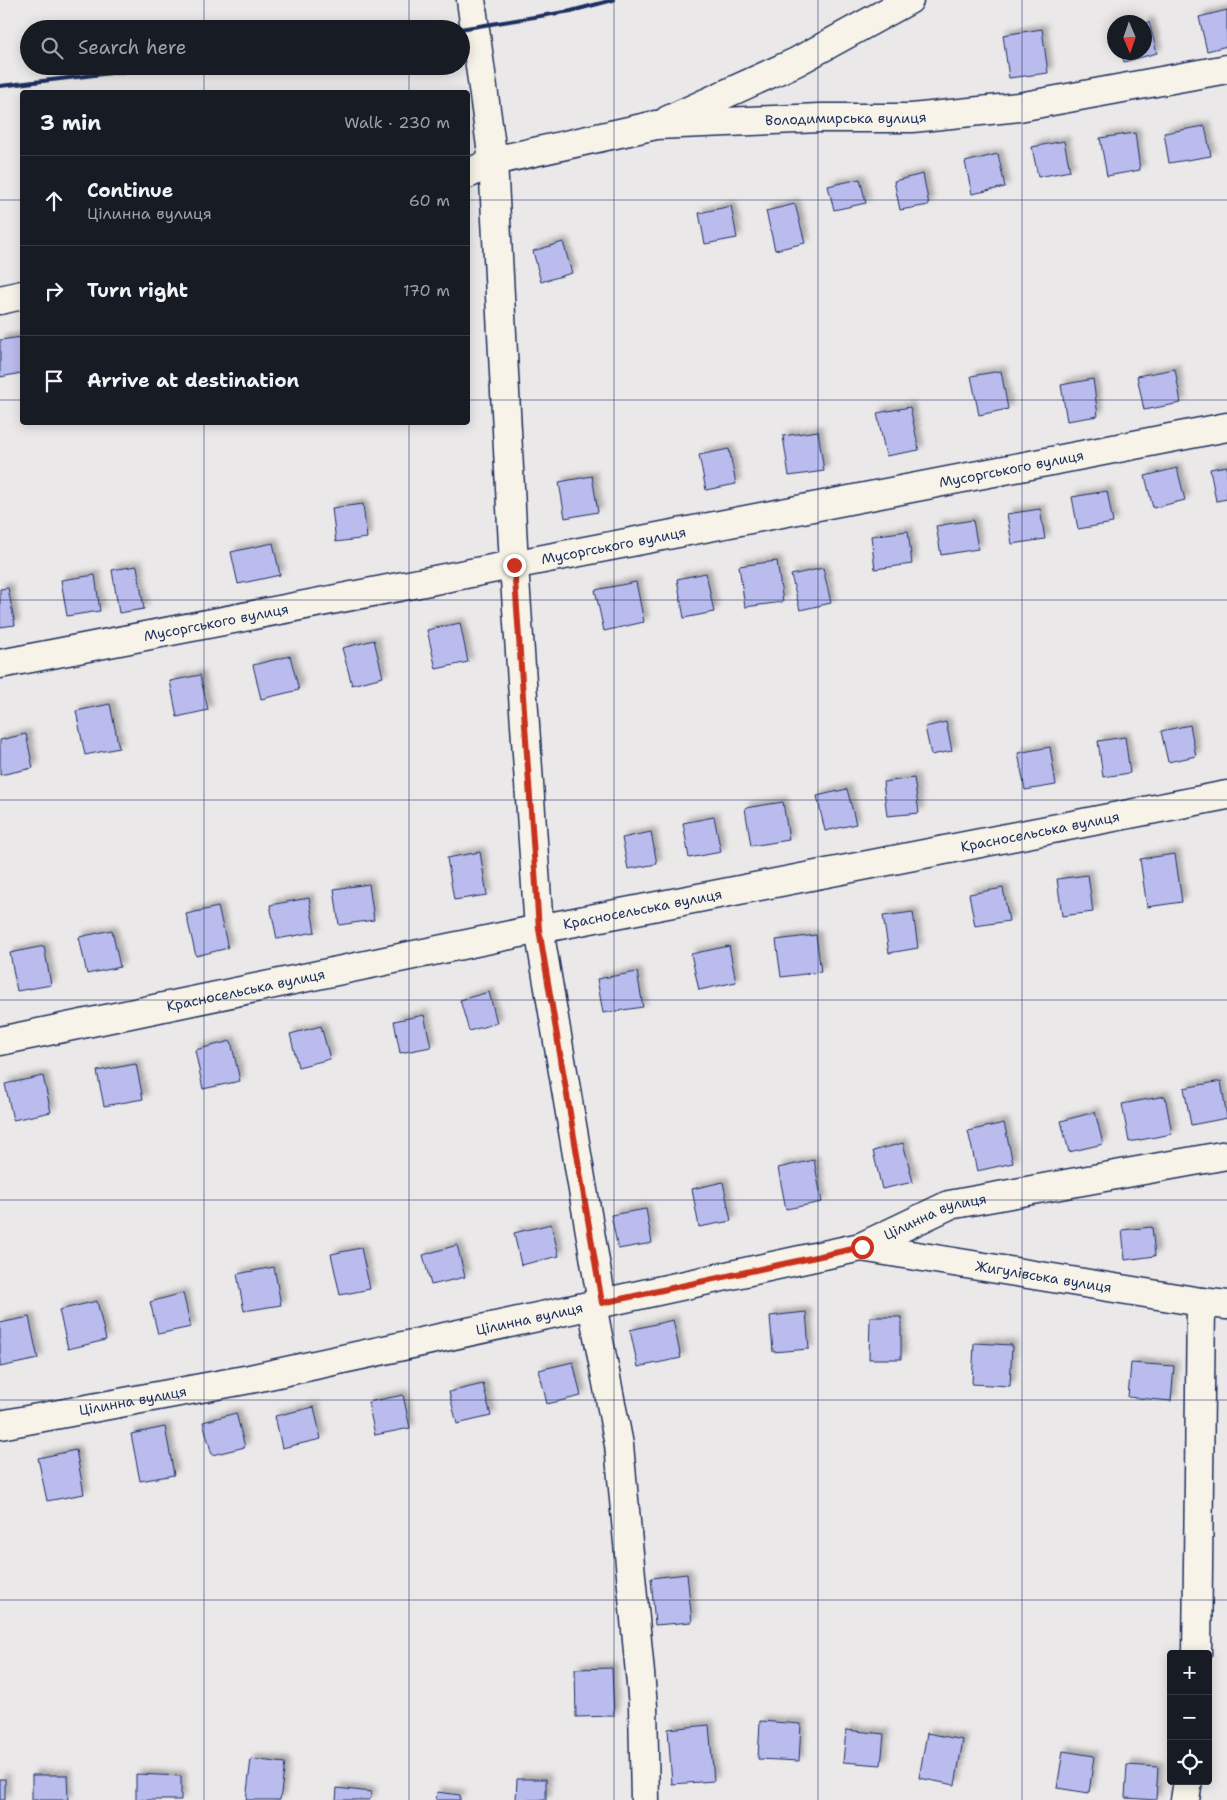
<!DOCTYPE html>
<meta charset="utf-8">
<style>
body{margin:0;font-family:"Shantell Sans",sans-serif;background:#242831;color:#f1f3f6}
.controls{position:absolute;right:15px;bottom:15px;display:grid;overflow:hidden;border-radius:5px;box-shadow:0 2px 12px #0003}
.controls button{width:45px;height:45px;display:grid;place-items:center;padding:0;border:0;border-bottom:1px solid #363941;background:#171b24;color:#f1f3f6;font:25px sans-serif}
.compass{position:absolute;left:1107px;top:15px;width:45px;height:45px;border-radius:50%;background:#171b24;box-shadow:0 2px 12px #0003;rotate:178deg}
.stop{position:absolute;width:15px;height:15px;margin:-11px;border:4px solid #c8321e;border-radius:50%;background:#fff}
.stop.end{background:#c8321e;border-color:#fff;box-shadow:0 1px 5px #0008}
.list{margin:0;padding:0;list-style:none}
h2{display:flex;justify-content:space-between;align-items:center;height:65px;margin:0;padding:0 20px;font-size:21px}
h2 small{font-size:16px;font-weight:400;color:#9ea1a6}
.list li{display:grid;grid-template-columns:32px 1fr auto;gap:15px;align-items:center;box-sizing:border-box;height:90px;padding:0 20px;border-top:1px solid #363941}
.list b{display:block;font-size:19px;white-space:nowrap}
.list p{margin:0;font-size:16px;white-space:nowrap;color:#9ea1a6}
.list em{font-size:16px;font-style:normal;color:#9ea1a6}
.icon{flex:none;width:28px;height:28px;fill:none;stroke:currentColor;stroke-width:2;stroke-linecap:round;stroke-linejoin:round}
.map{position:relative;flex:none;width:1227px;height:1800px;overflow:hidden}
.search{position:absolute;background:#171b24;box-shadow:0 2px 12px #0003;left:20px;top:20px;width:450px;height:55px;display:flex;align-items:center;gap:12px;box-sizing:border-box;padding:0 18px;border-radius:28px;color:#9ea1a6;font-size:19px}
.panel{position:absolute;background:#171b24;box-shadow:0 2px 12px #0003;left:20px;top:90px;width:450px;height:335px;border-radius:5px}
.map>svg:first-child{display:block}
.building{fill:#bbbcee;stroke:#1b2f5e;filter:url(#shadow)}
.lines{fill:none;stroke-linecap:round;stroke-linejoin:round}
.minor-casing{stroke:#1b2f5e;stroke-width:31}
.minor{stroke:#f7f3e8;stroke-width:28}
.rail{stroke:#1b2f5e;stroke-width:4}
.route{stroke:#c8321e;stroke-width:6}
.grid{fill:none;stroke:#1b2f5e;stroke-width:1;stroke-opacity:0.55}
.labels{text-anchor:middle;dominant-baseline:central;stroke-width:4;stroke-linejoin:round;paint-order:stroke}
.street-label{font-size:14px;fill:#1b2f5e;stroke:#f7f3e8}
</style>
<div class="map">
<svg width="1227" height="1800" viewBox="0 0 1227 1800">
<defs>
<filter id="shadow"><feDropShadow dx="4.5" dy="-4.5" stdDeviation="2.5" flood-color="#0004"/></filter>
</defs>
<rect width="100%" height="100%" fill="#ebe8e9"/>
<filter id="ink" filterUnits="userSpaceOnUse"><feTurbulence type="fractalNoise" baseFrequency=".02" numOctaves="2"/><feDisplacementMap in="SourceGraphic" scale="10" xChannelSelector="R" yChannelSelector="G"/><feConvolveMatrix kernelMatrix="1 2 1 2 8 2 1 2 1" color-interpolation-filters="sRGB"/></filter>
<g filter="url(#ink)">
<!-- building -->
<g class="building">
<path d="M1227 10V46L1207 51 1199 17Z"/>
<path d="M1149 22 1157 53 1124 62 1121 52H1144V24Z"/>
<path d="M1042 29 1048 73 1009 78 1003 35Z"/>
<path d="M1205 126 1211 156 1169 163 1164 133Z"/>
<path d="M1135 133 1140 170 1107 176 1100 138Z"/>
<path d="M1064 141 1070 171 1038 177 1032 147Z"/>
<path d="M998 154 1005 187 972 194 965 162Z"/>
<path d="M923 174 929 205 900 210 894 181Z"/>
<path d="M860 179 866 203 834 210 828 186Z"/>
<path d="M795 204 805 243 775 250 766 211Z"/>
<path d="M731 206 737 238 705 244 699 213Z"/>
<path d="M563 242 572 273 541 282 533 251Z"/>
<path d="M22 337V373L0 377V340Z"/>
<path d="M1175 369 1181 403 1144 410 1137 376Z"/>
<path d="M1001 371 1008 409 979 415 971 376Z"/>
<path d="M1093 379 1098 416 1067 421 1061 385Z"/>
<path d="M910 407 919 450 886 456 877 413Z"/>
<path d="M818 431 824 471 789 476 783 436Z"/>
<path d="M729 449 736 484 706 490 699 455Z"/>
<path d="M1227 466V499L1216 501 1210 469Z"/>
<path d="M1177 468 1185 500 1153 508 1145 476Z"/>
<path d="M592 476 598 512 565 518 559 482Z"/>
<path d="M1107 491 1113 523 1078 529 1072 497Z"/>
<path d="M363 504 367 538 336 542 332 508Z"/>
<path d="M1040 509 1045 539 1012 544 1007 514Z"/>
<path d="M973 520 978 549 941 555 936 526Z"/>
<path d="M908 531 912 564 875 569 871 536Z"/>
<path d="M273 543 280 575 238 584 231 552Z"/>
<path d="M777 561 783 602 745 607 739 566Z"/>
<path d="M137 566 144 609 119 613 112 570Z"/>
<path d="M823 568 831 603 800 610 791 575Z"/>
<path d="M706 573 714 612 684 618 677 579Z"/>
<path d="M95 575 100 611 67 616 61 580Z"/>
<path d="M636 582 644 622 604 631 595 590Z"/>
<path d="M8 588 15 625 0 627V589Z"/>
<path d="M460 623 468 662 436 669 427 630Z"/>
<path d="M374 640 383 677 352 685 342 648Z"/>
<path d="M290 656 299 690 261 699 253 665Z"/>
<path d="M200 675 208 710 177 717 170 681Z"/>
<path d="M110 704 119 748 85 755 76 711Z"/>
<path d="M946 722 952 751 931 755 925 727Z"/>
<path d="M1190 725 1196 756 1168 762 1161 731Z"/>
<path d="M26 734 33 768 0 775V740Z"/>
<path d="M1125 737 1130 773 1103 777 1098 741Z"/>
<path d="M1050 747 1056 785 1025 790 1018 753Z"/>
<path d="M914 778 919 813 887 816 883 782Z"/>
<path d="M847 789 856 824 825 831 817 796Z"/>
<path d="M783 802 789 840 751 846 745 808Z"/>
<path d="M714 817 721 852 689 858 683 823Z"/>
<path d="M651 832 657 864 628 869 622 838Z"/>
<path d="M480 852 487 895 454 900 447 858Z"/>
<path d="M1175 854 1182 902 1147 907 1140 859Z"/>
<path d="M1088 875 1093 912 1062 916 1057 879Z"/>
<path d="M369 884 374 920 339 925 334 889Z"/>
<path d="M1003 888 1009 921 975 926 969 894Z"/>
<path d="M309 898 315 932 277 939 270 905Z"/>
<path d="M218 907 228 948 196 956 186 914Z"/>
<path d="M913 912 918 948 889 953 883 916Z"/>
<path d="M112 930 120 967 87 974 79 937Z"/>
<path d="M816 935 821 972 781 977 776 940Z"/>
<path d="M44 946 51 985 17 991 10 953Z"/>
<path d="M729 946 736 982 699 990 691 954Z"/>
<path d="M637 972 643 1007 603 1013 597 979Z"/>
<path d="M489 992 497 1023 469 1031 460 1000Z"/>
<path d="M424 1015 431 1047 400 1053 394 1021Z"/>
<path d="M321 1026 330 1059 298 1067 290 1034Z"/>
<path d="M231 1041 240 1081 203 1089 195 1050Z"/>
<path d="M136 1064 143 1099 104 1106 97 1071Z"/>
<path d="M43 1076 51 1112 13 1120 5 1084Z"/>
<path d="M1221 1081 1227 1118 1191 1125 1184 1088Z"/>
<path d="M1165 1096 1172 1134 1129 1142 1122 1104Z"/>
<path d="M1095 1112 1103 1144 1069 1152 1061 1121Z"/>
<path d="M1004 1123 1013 1163 977 1171 968 1131Z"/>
<path d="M903 1143 913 1182 882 1189 873 1151Z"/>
<path d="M814 1160 822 1202 786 1209 778 1168Z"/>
<path d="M723 1182 731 1221 699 1227 692 1189Z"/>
<path d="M646 1209 652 1243 618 1249 611 1215Z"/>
<path d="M551 1224 559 1256 521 1265 514 1233Z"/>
<path d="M1152 1227 1155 1256 1125 1260 1122 1230Z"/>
<path d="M457 1245 465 1277 431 1285 423 1255Z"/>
<path d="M361 1248 370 1289 340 1295 331 1254Z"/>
<path d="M274 1267 281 1305 244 1311 237 1274Z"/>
<path d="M183 1293 191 1327 158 1334 150 1302Z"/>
<path d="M97 1301 106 1340 68 1349 59 1310Z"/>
<path d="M806 1312 809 1349 773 1352 770 1316Z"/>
<path d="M29 1317 38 1359 0 1367V1323Z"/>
<path d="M870 1317H901V1359H869Z"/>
<path d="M673 1320 681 1358 638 1367 630 1330Z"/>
<path d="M974 1343 1012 1345 1010 1386 972 1384Z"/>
<path d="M573 1362 581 1396 547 1404 539 1370Z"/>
<path d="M1131 1363 1174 1366 1171 1401 1128 1397Z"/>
<path d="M483 1384 491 1416 457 1424 449 1392Z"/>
<path d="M403 1395 410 1428 375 1435 368 1402Z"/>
<path d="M314 1407 321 1439 282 1448 275 1416Z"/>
<path d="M236 1413 245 1447 212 1455 203 1422Z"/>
<path d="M165 1427 174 1475 140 1481 131 1434Z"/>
<path d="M76 1450 84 1494 47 1501 38 1458Z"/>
<path d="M687 1574 692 1622 655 1625 651 1578Z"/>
<path d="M612 1668 614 1716 576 1717 575 1669Z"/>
<path d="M760 1721 801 1724 799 1761 758 1759Z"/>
<path d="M709 1725 714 1781 672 1784 668 1729Z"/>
<path d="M846 1730 884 1734 881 1765 843 1762Z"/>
<path d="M927 1733 963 1740 955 1785 919 1778Z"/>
<path d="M1063 1751 1094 1756 1089 1793 1057 1788Z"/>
<path d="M251 1759 285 1763 280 1800H246Z"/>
<path d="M1127 1765 1158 1767 1156 1800 1125 1798Z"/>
<path d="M136 1774 181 1776V1800H136Z"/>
<path d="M32 1775H67L68 1800H32Z"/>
<rect x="0" y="1779" width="5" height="21"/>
<path d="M517 1779H546V1800H516Z"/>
<path d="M337 1788 371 1792 370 1800H336Z"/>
<path d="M437 1792 460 1795V1800H436Z"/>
</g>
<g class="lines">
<!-- minor casing -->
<g class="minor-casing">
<g id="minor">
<path d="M471 0 493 161 514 565 539 929 602 1303"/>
<path d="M668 120 796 62 909 0"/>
<path id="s1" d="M468 174 493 161 656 125 820 118H912L1019 107 1227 69"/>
<path d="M0 300 22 295"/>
<path id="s2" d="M0 664 1227 427"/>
<path id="s3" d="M0 1041 539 929 1227 795"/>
<path id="s4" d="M861 1247 1201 1302 1227 1305"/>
<path d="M592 1305 619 1445 643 1706 645 1800"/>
<path id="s5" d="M0 1425 250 1379 861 1247 949 1205 1227 1155"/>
<path d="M1197 1654 1201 1302"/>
<path d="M1185 1800 1188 1781"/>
</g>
</g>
<!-- minor -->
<use href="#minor" class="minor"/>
<!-- rail -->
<g class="rail">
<path d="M460 29 571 11 613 0"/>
<path d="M0 86 171 66"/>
</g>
</g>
</g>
<g class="lines" filter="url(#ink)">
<!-- route -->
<path class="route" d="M514 565 539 929 602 1303 862 1247"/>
</g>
<!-- grid -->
<path class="grid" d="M204 0V29M409 0V29M614 0V1800M818 0V1800M1022 0V1800M204 66V92M409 66V92M0 200H22M468 200H1227M0 400H22M468 400H1227M204 422V1800M409 422V1800M0 600H1227M0 800H1227M0 1000H1227M0 1200H1227M0 1400H1227M0 1600H1227"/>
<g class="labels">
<!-- street labels -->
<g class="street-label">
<text stroke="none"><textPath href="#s1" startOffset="385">Володимирська вулиця</textPath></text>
<text stroke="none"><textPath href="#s2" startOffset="1030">Мусоргського вулиця</textPath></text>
<text stroke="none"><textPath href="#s2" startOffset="625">Мусоргського вулиця</textPath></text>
<text stroke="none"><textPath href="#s2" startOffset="220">Мусоргського вулиця</textPath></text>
<text stroke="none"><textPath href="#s3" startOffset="1061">Красносельська вулиця</textPath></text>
<text stroke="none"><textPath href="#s3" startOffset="656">Красносельська вулиця</textPath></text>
<text stroke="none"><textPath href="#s3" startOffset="251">Красносельська вулиця</textPath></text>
<text stroke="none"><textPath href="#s5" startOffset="960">Цілинна вулиця</textPath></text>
<text stroke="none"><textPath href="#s4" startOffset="185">Жигулівська вулиця</textPath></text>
<text stroke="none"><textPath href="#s5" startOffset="540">Цілинна вулиця</textPath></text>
<text stroke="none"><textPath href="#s5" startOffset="135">Цілинна вулиця</textPath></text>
</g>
</g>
</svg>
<div class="controls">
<button>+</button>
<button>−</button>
<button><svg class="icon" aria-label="locate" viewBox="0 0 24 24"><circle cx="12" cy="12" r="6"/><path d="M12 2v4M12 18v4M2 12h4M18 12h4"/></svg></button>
</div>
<svg class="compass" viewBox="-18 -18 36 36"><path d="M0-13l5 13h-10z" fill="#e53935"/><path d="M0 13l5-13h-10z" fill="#9ea1a6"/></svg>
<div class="stop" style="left:862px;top:1247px"></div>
<div class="stop end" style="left:514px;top:565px"></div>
<div class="search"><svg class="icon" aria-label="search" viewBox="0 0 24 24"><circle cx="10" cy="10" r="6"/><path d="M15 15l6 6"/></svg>Search here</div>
<section class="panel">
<h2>3 min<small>Walk · 230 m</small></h2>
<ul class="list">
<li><svg class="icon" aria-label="ahead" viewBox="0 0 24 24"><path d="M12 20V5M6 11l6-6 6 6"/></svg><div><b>Continue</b><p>Цілинна вулиця</p></div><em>60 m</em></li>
<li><svg class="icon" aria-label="right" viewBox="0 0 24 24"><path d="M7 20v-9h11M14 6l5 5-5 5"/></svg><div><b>Turn right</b></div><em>170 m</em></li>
<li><svg class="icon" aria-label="arrive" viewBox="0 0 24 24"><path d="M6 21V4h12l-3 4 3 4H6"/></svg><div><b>Arrive at destination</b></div></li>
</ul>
</section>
</div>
